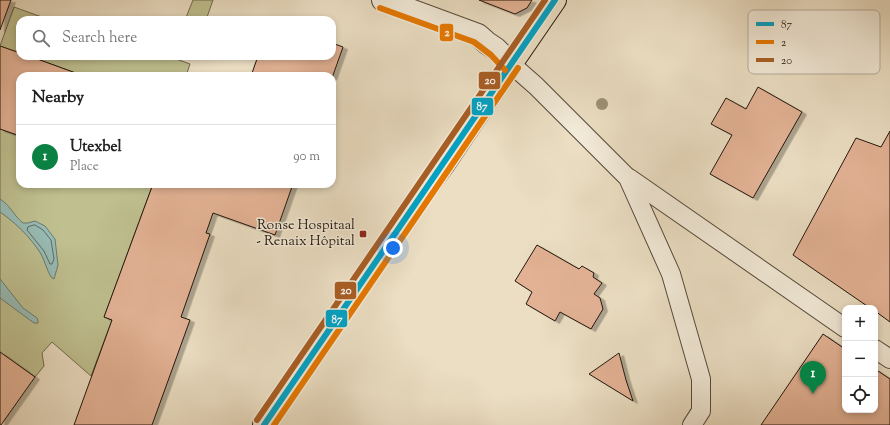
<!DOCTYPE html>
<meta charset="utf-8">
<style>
body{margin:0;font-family:"Sorts Mill Goudy",serif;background:#f6f6f6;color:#222}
.controls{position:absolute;right:12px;bottom:12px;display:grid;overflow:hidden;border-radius:8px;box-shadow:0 2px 6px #0003}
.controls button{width:36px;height:36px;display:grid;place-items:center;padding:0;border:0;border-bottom:1px solid #e0e0e0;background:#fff;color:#222;font:20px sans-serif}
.you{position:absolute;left:393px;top:248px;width:14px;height:14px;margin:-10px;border:3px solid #fff;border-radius:50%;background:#1a73e8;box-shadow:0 0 0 6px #1a73e833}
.badge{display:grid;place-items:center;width:26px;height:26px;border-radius:50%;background:#0b8043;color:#fff;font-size:13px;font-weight:700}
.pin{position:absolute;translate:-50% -33px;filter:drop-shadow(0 1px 2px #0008)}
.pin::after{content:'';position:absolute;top:21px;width:14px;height:12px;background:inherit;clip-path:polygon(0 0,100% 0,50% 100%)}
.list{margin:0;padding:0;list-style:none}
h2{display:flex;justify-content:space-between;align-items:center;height:52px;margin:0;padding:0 16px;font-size:17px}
h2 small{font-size:13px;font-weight:400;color:#767676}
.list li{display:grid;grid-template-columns:26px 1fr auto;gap:12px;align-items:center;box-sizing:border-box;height:64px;padding:0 16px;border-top:1px solid #e0e0e0}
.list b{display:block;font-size:15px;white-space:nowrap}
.list p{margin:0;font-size:13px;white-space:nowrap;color:#767676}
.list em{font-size:13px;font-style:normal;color:#767676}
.icon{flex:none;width:22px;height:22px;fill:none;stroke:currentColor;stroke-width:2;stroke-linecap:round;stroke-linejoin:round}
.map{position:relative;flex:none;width:890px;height:425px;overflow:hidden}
.search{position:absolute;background:#fff;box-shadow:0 2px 6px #0003;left:16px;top:16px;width:320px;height:44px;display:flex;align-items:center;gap:10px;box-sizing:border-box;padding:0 14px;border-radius:12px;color:#767676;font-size:15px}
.panel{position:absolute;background:#fff;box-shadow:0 2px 6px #0003;left:16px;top:72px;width:320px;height:116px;border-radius:12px}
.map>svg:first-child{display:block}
.green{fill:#bfbf8f;stroke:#706b4e}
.water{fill:#98bcb5;stroke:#697a72}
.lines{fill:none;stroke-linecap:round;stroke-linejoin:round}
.shore{stroke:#5d6a61;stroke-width:1}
.building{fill:#e3b295;stroke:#22170d;filter:url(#shadow)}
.service-casing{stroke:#54493a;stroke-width:20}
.tertiary-casing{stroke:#54493a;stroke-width:24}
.primary-casing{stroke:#22170d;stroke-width:24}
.service{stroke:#f2ead8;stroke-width:18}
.tertiary{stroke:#f2ead8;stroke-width:22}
.primary{stroke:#ebdec3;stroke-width:22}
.bus-1-casing{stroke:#f2ead8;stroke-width:9}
.bus-2-casing{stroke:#f2ead8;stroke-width:9}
.bus-3-casing{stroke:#f2ead8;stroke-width:9}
.bus-1{stroke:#02a2c4;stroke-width:6}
.bus-2{stroke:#e57801;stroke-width:6}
.bus-3{stroke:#a85e24;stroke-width:6}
.tree{fill:#9b9178}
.poi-dot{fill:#8f2418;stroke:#f2ead8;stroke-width:1.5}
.labels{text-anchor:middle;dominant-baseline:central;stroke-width:3;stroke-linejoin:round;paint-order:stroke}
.poi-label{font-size:14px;fill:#22170d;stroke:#f2ead8;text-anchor:end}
.key{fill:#f2ead8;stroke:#b4ab9b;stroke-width:1}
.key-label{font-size:11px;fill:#22170d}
.line-badge{stroke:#f2ead8;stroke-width:1.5}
.badge-label{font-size:11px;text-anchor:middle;font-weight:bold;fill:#fff}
</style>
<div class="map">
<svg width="890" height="425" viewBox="0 0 890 425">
<defs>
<filter id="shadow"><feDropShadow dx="4.5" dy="2.5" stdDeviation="0" flood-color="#0004"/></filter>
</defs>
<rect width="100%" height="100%" fill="#ebdec3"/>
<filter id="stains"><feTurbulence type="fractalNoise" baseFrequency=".005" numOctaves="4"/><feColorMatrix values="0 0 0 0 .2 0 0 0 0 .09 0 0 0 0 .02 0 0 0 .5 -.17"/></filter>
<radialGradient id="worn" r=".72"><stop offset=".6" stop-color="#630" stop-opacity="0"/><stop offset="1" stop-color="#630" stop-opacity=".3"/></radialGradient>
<!-- green -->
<g class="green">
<path d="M193 0H213L206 20H185Z"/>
<path d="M14 7 50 20H20V53L0 46Z"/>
<path d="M29 56H168L190 64 186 76H84Z"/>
<path d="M0 129 20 136V184H153L104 317 112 320 91 376 52 342 42 353 44 366 35 377 0 352Z"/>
</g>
<!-- water -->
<g class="water">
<path d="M0 199C10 205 14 216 23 223H28L35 221 45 226 55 239 58 265 54 279 51 277C47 270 45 262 41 254 31 238 16 223 0 212Z"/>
<path d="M0 279 23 308 37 318 38 321V323H34L0 298Z"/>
</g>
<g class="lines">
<!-- shore -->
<path class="shore" d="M35 225 43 230 51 240 54 259 52 264H50L44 251 27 230 28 227Z"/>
</g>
<!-- building -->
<g class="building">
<path d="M0 0H11L0 30Z"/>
<path d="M479 0H532L527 8 515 14Z"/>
<path d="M332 43 343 47 332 78V76H251L258 56H332Z"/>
<path d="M0 46 20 53V56H29L84 76H20V136L0 129Z"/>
<path d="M758 87 802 112 753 198 710 174 732 135 711 124 726 98 746 109Z"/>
<path d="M890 131V322L875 311V308H870L793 255 856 138 881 147Z"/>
<path d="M153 184H293L275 235 213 213 206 233 210 234 181 317 190 320 152 425H74L112 320 104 317Z"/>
<path d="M537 245 579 269 582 266 594 273 593 277 602 283 594 294 600 298 603 309 591 329 560 312 555 321 526 304 532 292 515 281Z"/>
<path d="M823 334 845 349V410H875V369L890 379V425H761Z"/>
<path d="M0 352 35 377 1 425H0Z"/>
<path d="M619 353 626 380 633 401 589 374Z"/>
</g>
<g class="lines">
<!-- service casing -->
<g class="service-casing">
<g id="service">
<path d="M511 64 536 86 628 178 671 274 701 379V411L692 425"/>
<path d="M629 178 845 328"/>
<path d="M875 349 890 359"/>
</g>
</g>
<!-- tertiary casing -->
<g class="tertiary-casing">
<path id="tertiary" d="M383 0 478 35 487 43 496 49 511 64"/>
</g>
<!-- primary casing -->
<g class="primary-casing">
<path id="primary" d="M264 425 416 202 443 165 511 64 555 0"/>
</g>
<!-- service -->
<use href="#service" class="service"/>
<!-- tertiary -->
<use href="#tertiary" class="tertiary"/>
<!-- primary -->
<use href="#primary" class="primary"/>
<!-- bus-1 casing -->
<g class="bus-1-casing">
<path id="bus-1" d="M264 425 555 0"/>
</g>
<!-- bus-2 casing -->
<g class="bus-2-casing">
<g id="bus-2">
<path d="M380 8 474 42 491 55 505 70"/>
<path d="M274 425 518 68"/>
</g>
</g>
<!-- bus-3 casing -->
<g class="bus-3-casing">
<path id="bus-3" d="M257 420 545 0"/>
</g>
<!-- bus-1 -->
<use href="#bus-1" class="bus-1"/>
<!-- bus-2 -->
<use href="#bus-2" class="bus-2"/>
<!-- bus-3 -->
<use href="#bus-3" class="bus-3"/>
</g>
<!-- trees -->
<circle class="tree" cx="602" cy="104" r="6"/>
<!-- markers -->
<rect class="poi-dot" x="359" y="230" width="8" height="8" rx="2"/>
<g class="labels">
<!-- poi labels -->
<g class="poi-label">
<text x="355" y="226">Ronse Hospitaal<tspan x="355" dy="16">- Renaix Hôpital</tspan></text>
</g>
</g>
<!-- legend -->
<rect x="748" y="10" width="132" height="64" rx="6" class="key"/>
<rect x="756" y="22" width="18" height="4" fill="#02a2c4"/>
<rect x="756" y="40" width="18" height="4" fill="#e57801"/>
<rect x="756" y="58" width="18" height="4" fill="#a85e24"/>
<g class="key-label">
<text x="781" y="28">87</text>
<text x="781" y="46">2</text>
<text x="781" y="64">20</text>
</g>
<g class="line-badge">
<rect x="439" y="23" width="15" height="19" rx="4" fill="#e57801"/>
<rect x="478" y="71" width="23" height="19" rx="4" fill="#a85e24"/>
<rect x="471" y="97" width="23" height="19" rx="4" fill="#02a2c4"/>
<rect x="334" y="281" width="23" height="19" rx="4" fill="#a85e24"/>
<rect x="325" y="309" width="23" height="19" rx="4" fill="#02a2c4"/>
</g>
<g class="badge-label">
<text x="447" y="36">2</text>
<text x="490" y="84">20</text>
<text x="482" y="110">87</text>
<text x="346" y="294">20</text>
<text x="337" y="323">87</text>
</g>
<rect width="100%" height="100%" filter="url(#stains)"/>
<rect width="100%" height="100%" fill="url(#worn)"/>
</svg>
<div class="controls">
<button>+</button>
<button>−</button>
<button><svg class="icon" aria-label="locate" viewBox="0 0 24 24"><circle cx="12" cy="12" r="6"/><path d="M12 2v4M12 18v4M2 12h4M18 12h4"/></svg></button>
</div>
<div class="you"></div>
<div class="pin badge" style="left:813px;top:394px">1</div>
<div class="search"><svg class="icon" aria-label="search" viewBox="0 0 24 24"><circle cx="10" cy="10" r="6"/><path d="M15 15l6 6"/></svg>Search here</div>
<section class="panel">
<h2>Nearby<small></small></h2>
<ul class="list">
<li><span class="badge">1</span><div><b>Utexbel</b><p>Place</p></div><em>90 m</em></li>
</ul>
</section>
</div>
